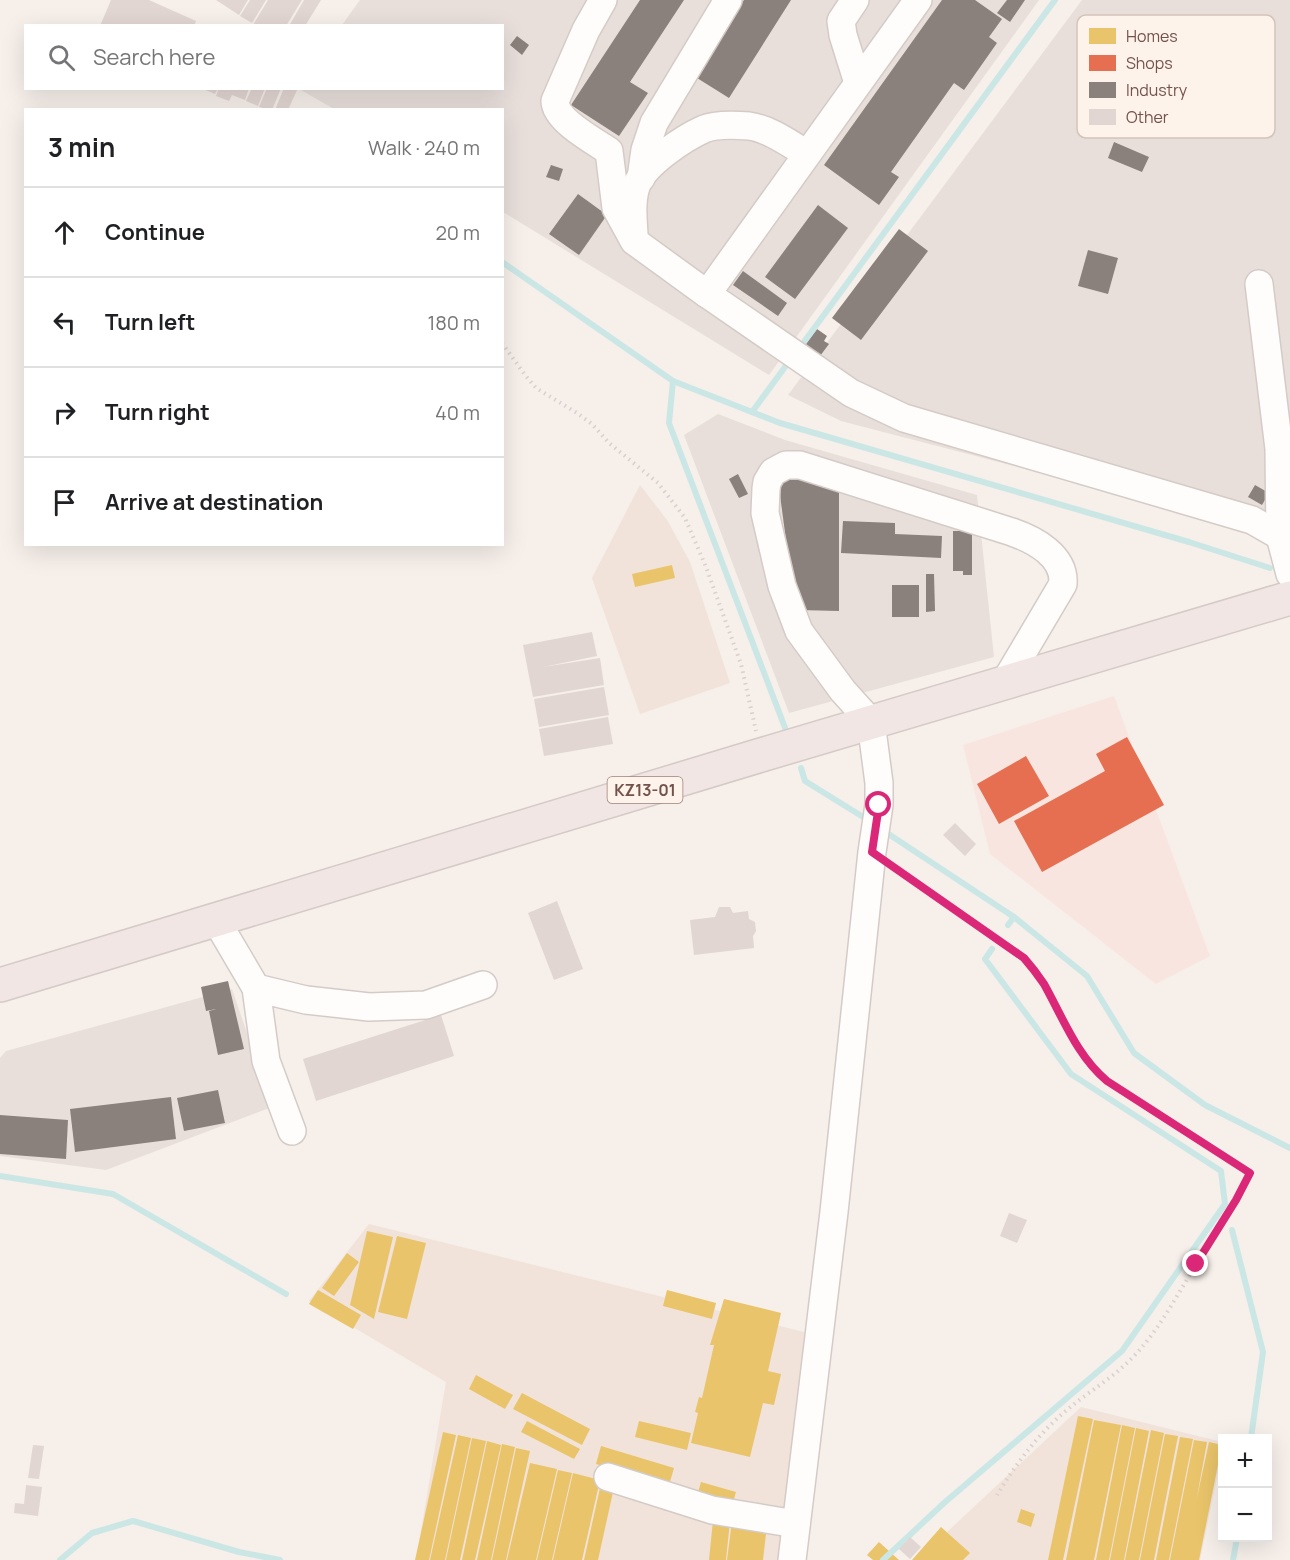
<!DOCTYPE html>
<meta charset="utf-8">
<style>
body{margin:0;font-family:Manrope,sans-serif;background:#f2f2f2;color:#202124}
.controls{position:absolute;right:18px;bottom:18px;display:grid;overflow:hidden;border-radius:0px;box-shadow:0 6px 24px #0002}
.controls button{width:54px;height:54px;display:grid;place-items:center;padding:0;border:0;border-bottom:2px solid #e0e0e0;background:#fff;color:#202124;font:30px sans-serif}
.stop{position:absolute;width:18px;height:18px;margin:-14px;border:4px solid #db2777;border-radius:50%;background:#fff}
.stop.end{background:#db2777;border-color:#fff;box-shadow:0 2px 6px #0008}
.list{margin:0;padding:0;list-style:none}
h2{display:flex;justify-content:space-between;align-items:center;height:78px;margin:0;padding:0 24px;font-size:26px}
h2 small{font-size:20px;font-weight:400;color:#757577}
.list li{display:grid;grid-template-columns:39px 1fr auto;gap:18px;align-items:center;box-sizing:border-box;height:90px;padding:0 24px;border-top:2px solid #e0e0e0}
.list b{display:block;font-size:22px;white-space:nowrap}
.list em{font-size:20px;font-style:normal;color:#757577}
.icon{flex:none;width:33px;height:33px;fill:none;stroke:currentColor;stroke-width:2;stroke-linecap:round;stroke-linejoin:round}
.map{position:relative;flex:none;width:1290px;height:1560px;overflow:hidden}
.search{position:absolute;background:#fff;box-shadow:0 6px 24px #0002;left:24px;top:24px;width:480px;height:66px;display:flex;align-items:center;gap:15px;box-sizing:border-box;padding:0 21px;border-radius:0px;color:#757577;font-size:22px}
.panel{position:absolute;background:#fff;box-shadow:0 6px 24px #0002;left:24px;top:108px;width:480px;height:438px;border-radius:0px}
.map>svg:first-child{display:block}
.residential{fill:#f1e3da}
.commercial{fill:#f9e5e0}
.industrial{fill:#e8dfdb}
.homes{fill:#e9c46a}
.shops{fill:#e76f51}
.industry{fill:#8a817c}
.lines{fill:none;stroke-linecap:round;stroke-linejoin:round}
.stream{stroke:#cbe7e5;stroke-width:6}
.building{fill:#e2d6d2}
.minor-casing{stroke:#d4cbc7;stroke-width:30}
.highway-casing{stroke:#d5cac6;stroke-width:36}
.path{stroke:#d9cfce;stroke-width:4;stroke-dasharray:1.5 4.5;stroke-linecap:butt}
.minor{stroke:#fefdfc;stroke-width:27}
.highway{stroke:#f1e6e4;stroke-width:33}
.route{stroke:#db2777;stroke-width:8}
.labels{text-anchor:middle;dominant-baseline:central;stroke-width:6;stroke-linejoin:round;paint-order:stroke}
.shield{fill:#fef3ea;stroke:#9d827b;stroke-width:1.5}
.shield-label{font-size:16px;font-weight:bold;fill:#73524b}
.key{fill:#fef3ea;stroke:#d4c3ba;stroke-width:1.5}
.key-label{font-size:16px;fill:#73524b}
</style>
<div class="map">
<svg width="1290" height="1560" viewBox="0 0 1290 1560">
<rect width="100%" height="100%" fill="#f6efea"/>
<!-- residential -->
<g class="residential">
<path d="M640 485 667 520 690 562 730 683 640 714 592 578Z"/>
<path d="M369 1224 808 1333 780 1560H416L446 1382 309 1301Z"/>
<path d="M1081 1407 1222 1442V1454L1200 1560H917Z"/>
</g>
<!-- commercial -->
<path class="commercial" d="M1114 696 1210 956 1156 984 990 854 963 745Z"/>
<!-- industrial -->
<g class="industrial">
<path d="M360 0H1039L769 375 503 212 502 110 334 109 299 89 502 88V26L342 25Z"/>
<path d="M1082 0H1290V449L1257 529 841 421 788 395Z"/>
<path d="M718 414 785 440 977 495 994 657 789 713 684 435Z"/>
<path d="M232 989 272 1107 106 1170 0 1156V1058L6 1051Z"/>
</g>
<!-- homes -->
<g class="homes">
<path d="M672 565 675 578 635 587 632 574Z"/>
<path d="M367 1231 393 1237 374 1319 350 1305Z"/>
<path d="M397 1236 426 1243 407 1319 378 1312Z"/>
<path d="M347 1253 359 1262 334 1296 322 1288Z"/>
<path d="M318 1290 361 1315 353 1329 309 1304Z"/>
<path d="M667 1290 716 1303 712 1319 663 1306Z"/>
<path d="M724 1299 781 1313 768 1371 781 1374 774 1405 763 1403 750 1457 691 1443 698 1413 695 1412 699 1397 702 1398 714 1345H710Z"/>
<path d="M476 1375 513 1395 505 1409 469 1389Z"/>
<path d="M522 1393 590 1429 582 1445 513 1409Z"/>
<path d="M1078 1416 1093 1419 1063 1560H1048Z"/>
<path d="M1094 1420 1121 1425 1094 1560H1066Z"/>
<path d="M527 1421 580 1449 574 1459 521 1432Z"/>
<path d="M639 1421 691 1433 687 1450 635 1437Z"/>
<path d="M1122 1425 1135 1428 1109 1560H1096Z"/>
<path d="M1136 1428 1149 1431 1124 1560H1110Z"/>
<path d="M1151 1430 1164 1433 1139 1560H1125Z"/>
<path d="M443 1432 456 1435 429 1560H415Z"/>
<path d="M1165 1434 1178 1436 1154 1560H1140Z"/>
<path d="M458 1435 471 1438 445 1560H430Z"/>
<path d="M1180 1437 1193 1439 1169 1560H1156Z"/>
<path d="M472 1438 486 1441 460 1560H446Z"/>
<path d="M1194 1440 1207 1442 1196 1502 1209 1442 1222 1445 1199 1560H1170Z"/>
<path d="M487 1441 501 1445 475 1560H462Z"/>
<path d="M502 1444 515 1447 491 1560H477Z"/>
<path d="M601 1446 674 1468 669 1485 596 1464Z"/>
<path d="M516 1448 530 1451 506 1560H492Z"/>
<path d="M530 1463 557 1469 536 1560H507Z"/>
<path d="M558 1470 572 1473 552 1560H537Z"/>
<path d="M573 1473 600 1480 582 1560H553Z"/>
<path d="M602 1479 615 1483 598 1560H584Z"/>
<path d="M701 1482 736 1492 732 1506 697 1496Z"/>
<path d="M1021 1509 1035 1514 1031 1527 1017 1522Z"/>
<path d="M713 1520 730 1521 726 1560H709Z"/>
<path d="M732 1521 767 1525 763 1560H727Z"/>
<path d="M941 1527 970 1553 963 1560H912Z"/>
<path d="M879 1542 899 1560H873L867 1555Z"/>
</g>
<!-- shops -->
<g class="shops">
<path d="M1127 737 1164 805 1042 872 1014 821 1105 771 1096 754Z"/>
<path d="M1026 756 1049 796 999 824 977 784Z"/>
</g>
<!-- industry -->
<g class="industry">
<path d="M640 0H684L630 82 648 93 619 136 571 105Z"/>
<path d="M744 0H791L729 98 697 78 708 61 706 60Z"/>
<path d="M942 0H975L1002 19 989 37 997 43 964 90 954 83 891 172 899 177 879 205 824 165Z"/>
<path d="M1007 0H1025L1010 22 997 13Z"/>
<path d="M517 36 529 45 522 55 510 45Z"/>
<path d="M1114 142 1149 157 1142 172 1108 158Z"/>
<path d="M551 165 563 169 559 181 546 177Z"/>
<path d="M578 194 607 215 579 255 549 234Z"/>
<path d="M818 205 848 228 795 299 765 277Z"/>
<path d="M899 229 928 251 861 340 832 318Z"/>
<path d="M1088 250 1118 258 1108 294 1078 286Z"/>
<path d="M743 271 787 303 778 316 733 285Z"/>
<path d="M817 329 827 336 824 341 829 344 820 356 805 345Z"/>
<path d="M738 474 748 494 739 498 729 479Z"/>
<path d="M779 475 835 487 839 490V611L798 610 795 608 778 480Z"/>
<path d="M1255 485 1269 493 1262 505 1248 497Z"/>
<path d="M843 521 895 523V534L942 536 941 558 841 553Z"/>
<path d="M953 531H972V575H963V571H953Z"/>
<path d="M926 574H934L935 611 926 612Z"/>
<rect x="892" y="585" width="27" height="32"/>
<path d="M228 981 244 1049 218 1055 209 1011 216 1009 206 1011 201 987Z"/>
<path d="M218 1090 225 1123 184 1131 177 1098Z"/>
<path d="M171 1097 176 1139 75 1152 70 1109Z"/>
<path d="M0 1115 68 1120 66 1159 0 1154Z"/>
</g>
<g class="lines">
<!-- stream -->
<g class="stream">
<path d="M502 262 673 381 780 423 1189 542 1270 568"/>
<path d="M804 342 1055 0"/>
<path d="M673 381 669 423 787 733"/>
<path d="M752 412 785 367"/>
<path d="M801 768 805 781 868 820"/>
<path d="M887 833 1014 917 1087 976 1134 1053 1205 1105 1290 1148"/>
<path d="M1008 925 1014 917"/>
<path d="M0 1176 113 1194 286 1294"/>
<path d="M1232 1230 1263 1352 1251 1438"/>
<path d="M60 1560 92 1533 133 1521 239 1552 280 1560"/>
<path d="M883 1560 944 1503 1122 1351 1225 1204 1221 1171 1071 1074 985 959 992 949"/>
<path d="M1233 1560 1237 1538"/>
</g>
</g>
<!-- building -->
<g class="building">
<path d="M111 0H149L196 21 194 26H100Z"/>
<path d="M216 0H248L239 15Z"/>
<path d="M250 0H266L252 23 240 16Z"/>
<path d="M268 0H302L286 26H255L253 25Z"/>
<path d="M304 0H321L305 26H289Z"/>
<path d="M201 88H218L215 94Z"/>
<path d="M219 88H249L245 100 232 95 229 101 216 96Z"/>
<path d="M252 88H265L258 106 246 101Z"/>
<path d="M267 88H281L272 110 259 107Z"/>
<path d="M284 88H298L288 110H275Z"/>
<path d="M592 632 597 656 543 667 600 658 604 685 533 697 523 645Z"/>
<path d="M604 687 609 715 539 727 534 699Z"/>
<path d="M608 717 613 744 544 756 539 729Z"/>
<path d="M955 823 976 844 965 856 943 835Z"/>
<path d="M557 901 583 969 554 980 528 913Z"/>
<path d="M719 907H730L733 913 748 911 749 919 755 922 756 931 753 936 754 948 694 955 690 920 715 917Z"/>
<path d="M441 1015 454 1056 316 1101 303 1059Z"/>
<path d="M1009 1213 1027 1220 1017 1243 1000 1236Z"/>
<path d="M33 1445 44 1446 39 1479 28 1478Z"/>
<path d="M26 1485 42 1487 38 1516 14 1513 15 1503 24 1504Z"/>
<path d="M910 1537 921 1547 910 1559 899 1549Z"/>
</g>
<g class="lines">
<!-- minor casing -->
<g class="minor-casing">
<g id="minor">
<path d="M603 0 586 30 555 101C555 120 594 141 609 151L616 208 634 241 707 294 851 393 904 418 1252 520 1280 536"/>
<path d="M855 0 841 21 843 35 858 83"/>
<path d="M641 178 645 150 654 123 728 0"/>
<path d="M634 234C633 218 631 199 637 184 646 163 684 138 704 129 716 124 737 125 749 126 770 129 790 144 807 154"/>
<path d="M1259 284 1279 449 1280 536 1290 574"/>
<path d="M707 294 918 0"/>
<path d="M216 920 256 988 266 1061 292 1131"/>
<path d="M256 988 306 1000 369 1007 426 1005 483 985"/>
<path d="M608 1477 712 1510 796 1524"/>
<path d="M792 1560 834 1212 872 852 879 805V783L871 722 843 691 799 631 782 586 765 513 766 489 767 482 773 472 786 465H800L1012 532C1035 540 1065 556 1063 584L1005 682"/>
</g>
</g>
<!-- highway casing -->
<g class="highway-casing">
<path id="highway" d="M0 985 761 755 1290 598"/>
</g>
<!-- path -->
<g class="path">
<path d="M502 343 525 375 536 388 577 413 592 424 609 443 658 483 685 518 706 567 741 664 756 731"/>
<path d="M891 866 1024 958 1042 982 1082 1055 1092 1069 1107 1081 1250 1173C1234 1204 1215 1233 1197 1263 1177 1295 1160 1329 1133 1357 1115 1376 1093 1389 1073 1405 1042 1429 1017 1462 997 1495"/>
</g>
<!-- minor -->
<use href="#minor" class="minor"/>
<!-- highway -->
<use href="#highway" class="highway"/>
</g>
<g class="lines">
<!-- route -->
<path class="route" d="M879 805 872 852 1024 958C1031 966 1038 975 1044 984 1063 1018 1077 1056 1107 1081L1250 1173 1236 1200 1196 1264"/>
</g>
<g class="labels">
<!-- shield labels -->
<rect class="shield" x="607.5" y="777" width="75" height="26" rx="4.5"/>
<g class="shield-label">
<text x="645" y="790">KZ13-01</text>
</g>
</g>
<!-- legend -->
<rect x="1077" y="15" width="198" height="123" rx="9" class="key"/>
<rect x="1089" y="28" width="27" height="16" fill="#e9c46a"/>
<rect x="1089" y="55" width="27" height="16" fill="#e76f51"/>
<rect x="1089" y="82" width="27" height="16" fill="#8a817c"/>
<rect x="1089" y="109" width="27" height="16" fill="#e2d6d2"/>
<g class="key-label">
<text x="1126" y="42">Homes</text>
<text x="1126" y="69">Shops</text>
<text x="1126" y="96">Industry</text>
<text x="1126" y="123">Other</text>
</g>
</svg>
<div class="controls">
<button>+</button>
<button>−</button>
</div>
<div class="stop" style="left:879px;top:805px"></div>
<div class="stop end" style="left:1196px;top:1264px"></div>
<div class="search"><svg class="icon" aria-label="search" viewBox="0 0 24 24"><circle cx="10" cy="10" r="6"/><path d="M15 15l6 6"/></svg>Search here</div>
<section class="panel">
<h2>3 min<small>Walk · 240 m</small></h2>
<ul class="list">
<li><svg class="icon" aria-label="ahead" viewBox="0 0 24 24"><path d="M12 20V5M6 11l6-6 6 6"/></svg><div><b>Continue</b></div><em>20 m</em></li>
<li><svg class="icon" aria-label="left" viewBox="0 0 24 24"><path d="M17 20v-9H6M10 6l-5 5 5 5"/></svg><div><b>Turn left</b></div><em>180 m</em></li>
<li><svg class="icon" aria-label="right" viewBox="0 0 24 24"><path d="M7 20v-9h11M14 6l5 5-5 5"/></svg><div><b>Turn right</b></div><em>40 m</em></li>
<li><svg class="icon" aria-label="arrive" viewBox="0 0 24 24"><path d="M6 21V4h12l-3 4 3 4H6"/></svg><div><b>Arrive at destination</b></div></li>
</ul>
</section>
</div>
